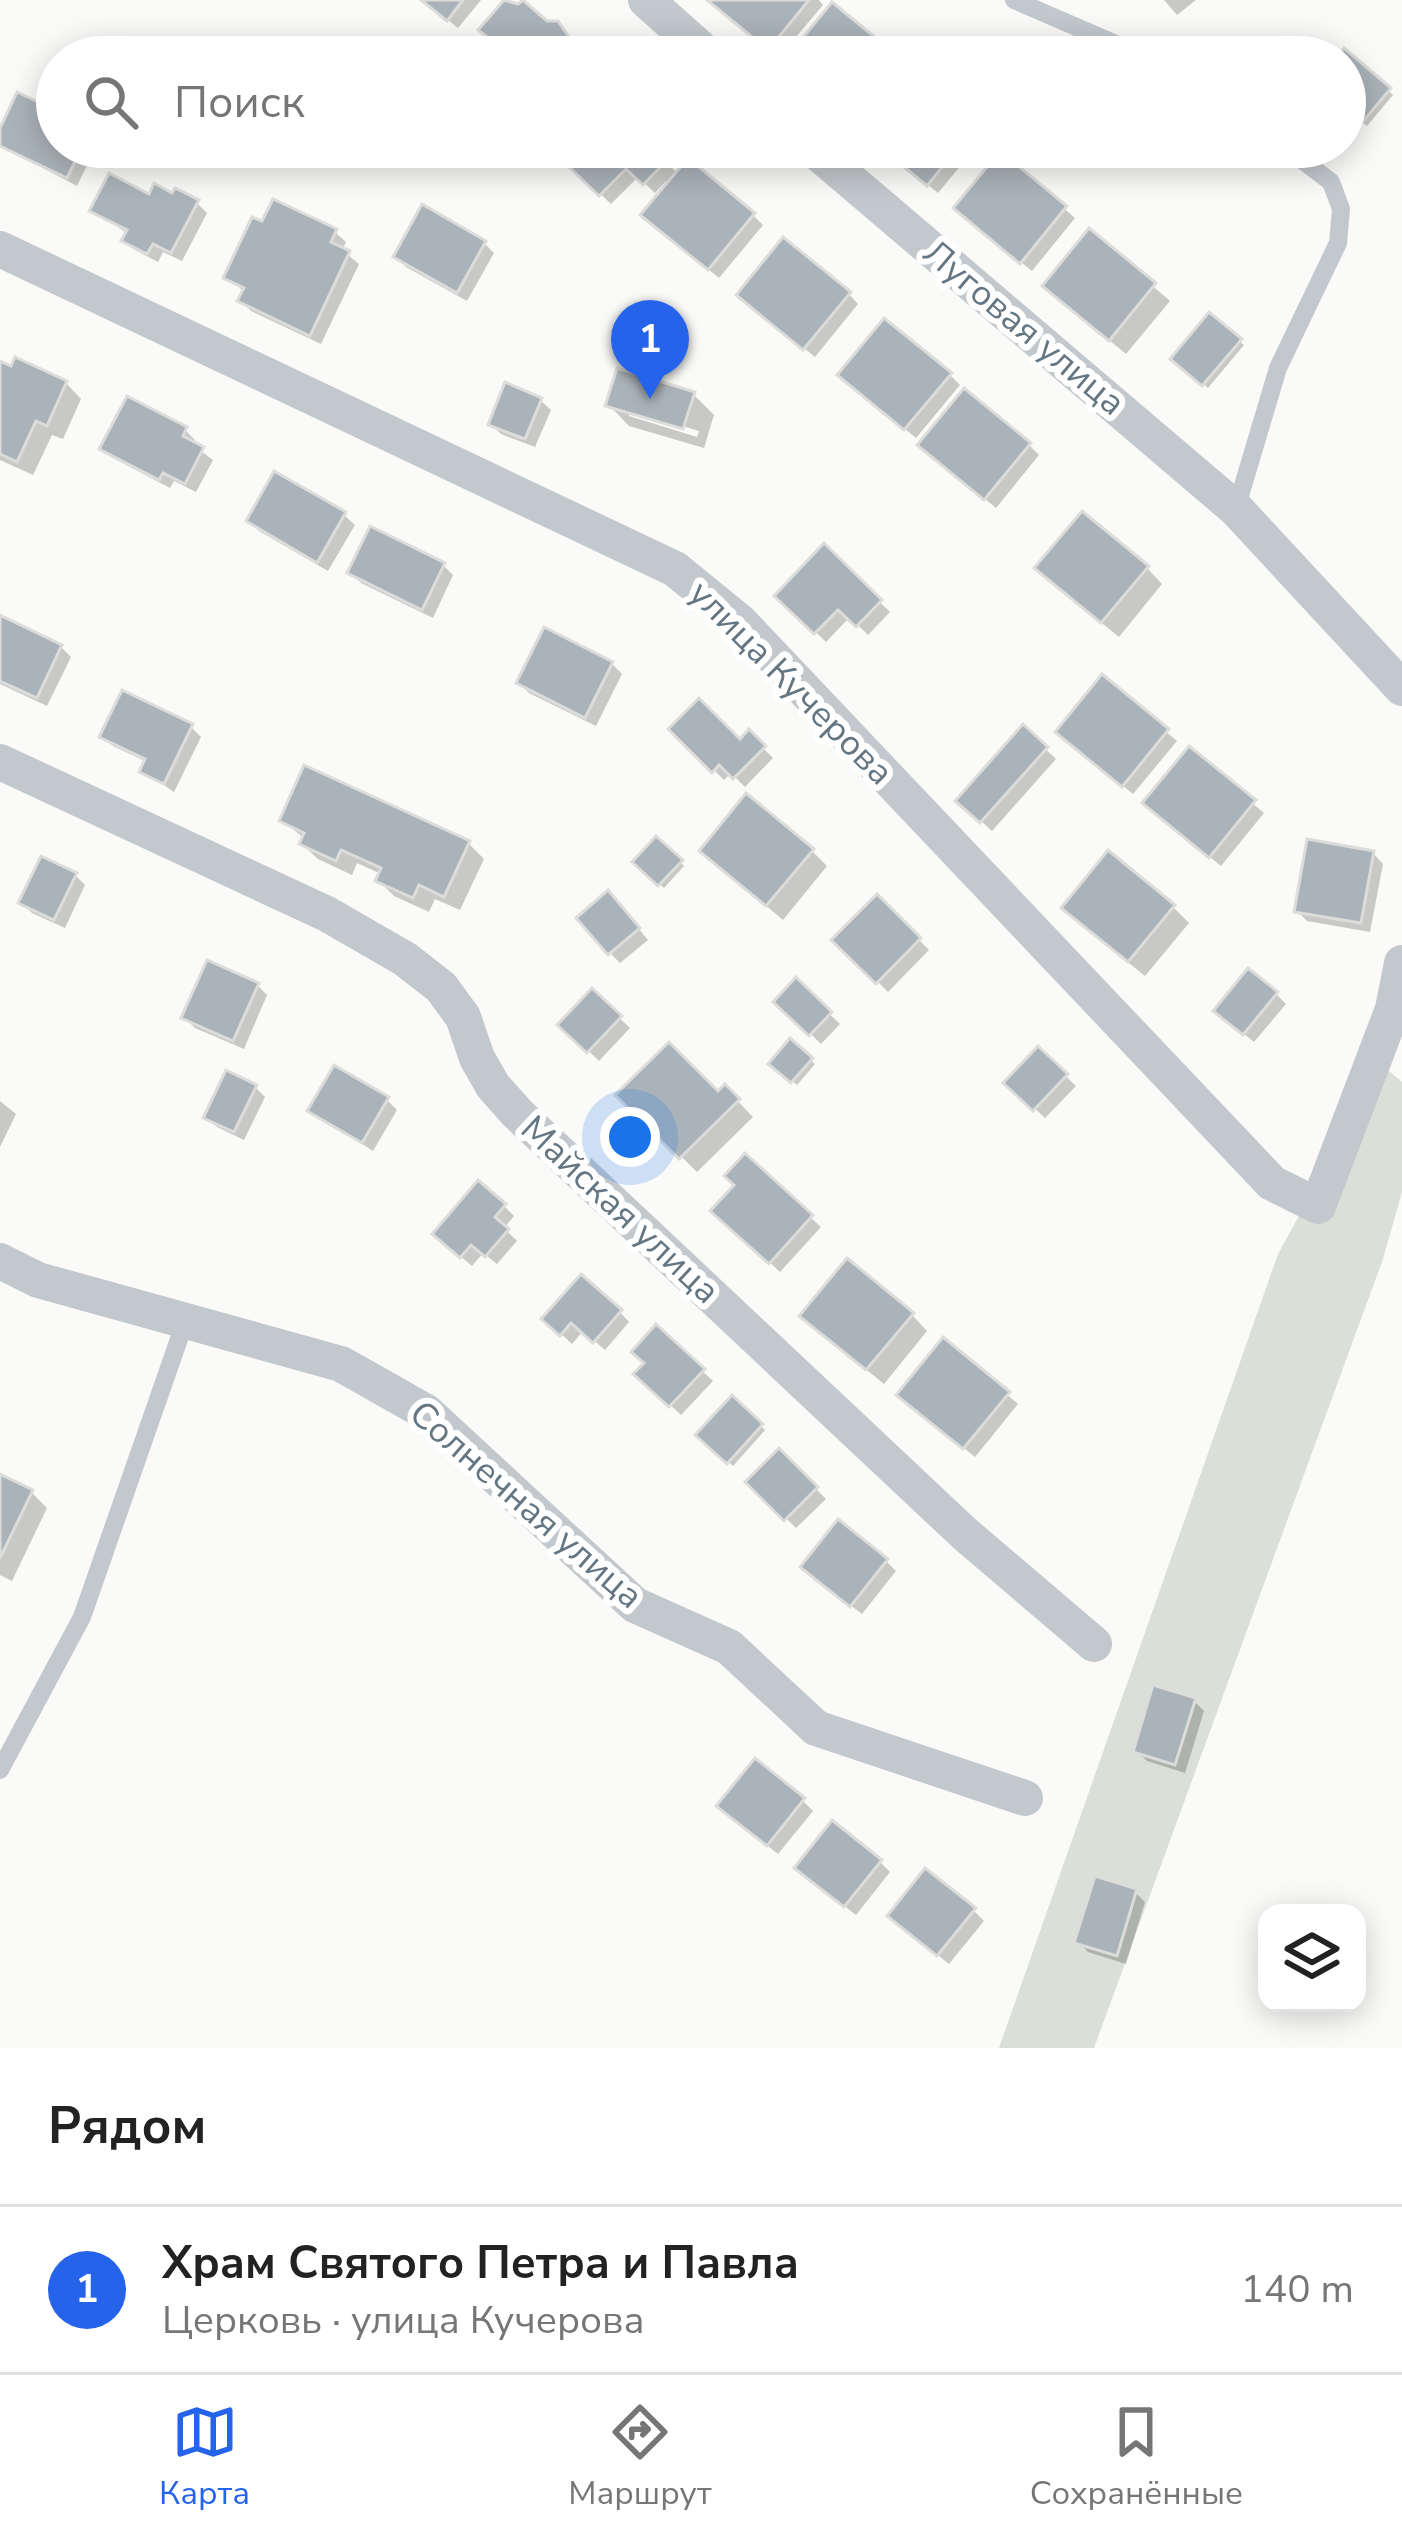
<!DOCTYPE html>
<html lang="ru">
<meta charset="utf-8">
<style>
body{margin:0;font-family:"Nunito Sans",sans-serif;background:#f6f6f6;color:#222}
.controls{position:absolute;right:36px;bottom:36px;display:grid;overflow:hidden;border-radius:24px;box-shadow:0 6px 30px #0003}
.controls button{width:108px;height:108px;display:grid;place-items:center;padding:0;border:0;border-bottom:3px solid #e0e0e0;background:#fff;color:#222;font:60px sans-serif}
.you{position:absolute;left:630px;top:1137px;width:42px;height:42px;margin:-30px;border:9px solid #fff;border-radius:50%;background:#1a73e8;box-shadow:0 0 0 18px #1a73e833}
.badge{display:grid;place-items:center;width:78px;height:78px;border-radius:50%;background:#2563eb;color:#fff;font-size:39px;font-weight:700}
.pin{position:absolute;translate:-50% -99px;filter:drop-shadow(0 3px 6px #0008)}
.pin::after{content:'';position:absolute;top:63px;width:42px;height:36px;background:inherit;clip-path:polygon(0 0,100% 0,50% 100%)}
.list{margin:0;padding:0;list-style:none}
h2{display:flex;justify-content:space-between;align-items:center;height:156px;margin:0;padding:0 48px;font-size:51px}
h2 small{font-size:39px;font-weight:400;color:#767676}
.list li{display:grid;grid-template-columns:78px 1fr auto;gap:36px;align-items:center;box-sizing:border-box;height:168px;padding:0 48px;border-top:3px solid #e0e0e0}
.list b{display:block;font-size:45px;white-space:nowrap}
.list p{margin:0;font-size:39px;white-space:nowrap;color:#767676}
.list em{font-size:39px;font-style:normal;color:#767676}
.icon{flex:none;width:66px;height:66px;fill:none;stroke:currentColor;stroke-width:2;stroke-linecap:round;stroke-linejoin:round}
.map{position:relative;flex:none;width:1402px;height:2048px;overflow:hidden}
.search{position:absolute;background:#fff;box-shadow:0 6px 30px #0003;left:36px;right:36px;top:36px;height:132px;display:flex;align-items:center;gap:30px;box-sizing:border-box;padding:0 42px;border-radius:66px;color:#767676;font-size:45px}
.sheet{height:324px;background:#fff}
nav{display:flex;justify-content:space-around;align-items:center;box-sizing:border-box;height:168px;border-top:3px solid #e0e0e0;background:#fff;font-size:33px;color:#767676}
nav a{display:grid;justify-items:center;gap:6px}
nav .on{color:#2563eb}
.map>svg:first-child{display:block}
.green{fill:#dadfd7}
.shadow{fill:#0003;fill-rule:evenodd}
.building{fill:#aab3b9;stroke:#dcdcda;stroke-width:3}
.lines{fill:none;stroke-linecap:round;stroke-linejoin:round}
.service{stroke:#c3c8cc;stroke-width:18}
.minor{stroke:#c3c8cc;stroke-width:36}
.labels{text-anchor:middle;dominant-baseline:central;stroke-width:12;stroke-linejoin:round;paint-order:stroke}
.street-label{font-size:36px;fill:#657683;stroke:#fff}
</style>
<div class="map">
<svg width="1402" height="2048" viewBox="0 0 1402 2048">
<rect width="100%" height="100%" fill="#fafaf8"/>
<!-- green -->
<path class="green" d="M1382 1065 1402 1082V1192L1383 1259 1094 2048H999L1278 1254Z"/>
<!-- shadow -->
<g class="shadow">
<path d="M423 0H481L458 28Z"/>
<path d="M508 0 546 24H557L577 49 570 57H505L500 46 483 29Z"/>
<path d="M710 0H819L823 5 779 57Z"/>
<path d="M1164 0H1196L1177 15Z"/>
<path d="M1344 52 1393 95 1367 126 1361 121 1355 128 1345 119V57H1340Z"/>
<path d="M57 114V147H96L77 186 0 145V135Z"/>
<path d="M581 147H651L678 174 753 215 763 225 719 278 654 225 670 184 666 181 655 193 638 177 611 204 567 161Z"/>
<path d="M882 147H976L938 193Z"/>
<path d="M1001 155 1075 218 1032 271 967 218Z"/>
<path d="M150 198 197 203 207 213 182 261 163 252 158 262 135 250 125 240 128 234 93 210Z"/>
<path d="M335 232 346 242 342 250 359 264 321 344 251 311 241 301 245 292 227 278Z"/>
<path d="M1090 233 1170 301 1126 354 1062 301Z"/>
<path d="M484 243 494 253 467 301 406 267 396 256Z"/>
<path d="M849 294 858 304 815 357 750 305Z"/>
<path d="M1210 316 1244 345 1208 388 1174 359Z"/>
<path d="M0 365 66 383 81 399 63 439 52 435 33 475 0 460Z"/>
<path d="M950 375 960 385 916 438 851 385Z"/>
<path d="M693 394 714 415 704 448 629 426 609 405ZM629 410 699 431 697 437 629 416Z"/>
<path d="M540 400 551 410 535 447 501 434 491 424Z"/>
<path d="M185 430 195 440 193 445 213 460 196 492 174 481 170 488 113 458 103 448Z"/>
<path d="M1029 445 1039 455 996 508 931 455Z"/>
<path d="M275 475 344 515 355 525 328 571 259 531 249 521Z"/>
<path d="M824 548 890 612 868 635 850 617 826 642 778 596Z"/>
<path d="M443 565 453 575 433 618 361 583 351 573Z"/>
<path d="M1147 568 1162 584 1119 637 1054 584Z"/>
<path d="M0 619 61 647 71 657 47 706 0 684Z"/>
<path d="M612 664 622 674 596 726 529 693 519 683Z"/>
<path d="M1102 679 1177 741 1133 794 1069 742Z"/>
<path d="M191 727 201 737 174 792 143 771 147 762 113 746 103 736Z"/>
<path d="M1023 728 1056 759 992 831 959 801Z"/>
<path d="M673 729 740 743 749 734 773 758 745 787 731 773 724 780Z"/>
<path d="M1189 750 1264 813 1221 866 1156 813Z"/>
<path d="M282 820 468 843 484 859 460 910 435 899 429 912 394 896 378 880 381 874 357 863 352 875 318 859 302 844 305 839Z"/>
<path d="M656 840 684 866 664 888 636 862Z"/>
<path d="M812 851 827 866 783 920 719 866Z"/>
<path d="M1373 853 1383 864 1370 932 1307 921 1297 911Z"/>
<path d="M75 875 85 885 65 928 32 913 22 903Z"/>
<path d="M877 898 929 950 888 992 836 940Z"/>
<path d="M618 904 648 940 620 963 610 953Z"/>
<path d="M1173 907 1189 923 1145 976 1080 923Z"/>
<path d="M796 982 840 1024 821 1044 777 1002Z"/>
<path d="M257 985 267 995 244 1049 195 1028 185 1018Z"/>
<path d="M592 992 630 1028 599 1061 562 1025Z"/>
<path d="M1276 994 1286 1004 1254 1042 1227 1020Z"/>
<path d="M790 1042 815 1064 797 1085 772 1064Z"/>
<path d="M1038 1050 1076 1086 1045 1118 1007 1083Z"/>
<path d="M255 1087 265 1097 244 1140 217 1127 206 1117Z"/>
<path d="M725 1088 753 1117 697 1172 619 1095H718Z"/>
<path d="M387 1100 397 1110 373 1151 311 1111Z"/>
<path d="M0 1101 16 1114 0 1147Z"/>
<path d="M745 1158 821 1227 780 1272 714 1210 738 1185Z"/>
<path d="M504 1206 514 1216 504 1228 517 1241 497 1264 483 1253 472 1266 446 1244Z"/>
<path d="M620 1312 629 1322 605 1350 583 1331 572 1344 545 1319Z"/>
<path d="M912 1315 927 1331 884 1384 819 1331Z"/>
<path d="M657 1329 713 1381 681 1415 637 1374 647 1363Z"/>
<path d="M944 1341 1018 1404 975 1457 910 1404Z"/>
<path d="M732 1399 765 1430 733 1466 699 1435Z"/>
<path d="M779 1452 826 1499 796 1528 749 1482Z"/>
<path d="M0 1477 31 1492 47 1508 12 1581 0 1575Z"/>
<path d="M886 1561 896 1571 862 1614 814 1577Z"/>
<path d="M1194 1701 1204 1711 1185 1773 1147 1761 1137 1751Z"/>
<path d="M803 1801 813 1811 778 1854 730 1816Z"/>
<path d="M880 1862 890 1872 856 1915 808 1878Z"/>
<path d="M1135 1892 1145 1902 1126 1964 1088 1952 1078 1942Z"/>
<path d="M974 1911 984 1921 949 1964 901 1926Z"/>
</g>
<!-- building -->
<g class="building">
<path d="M421 0H463L447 21Z"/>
<path d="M504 0 518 4 523 0 547 21H558L569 37 552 57H502L493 49 497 45 478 30Z"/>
<path d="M707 0H809L768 50Z"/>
<path d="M832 2 899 57H787Z"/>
<path d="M1344 48 1391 88 1361 124 1355 119 1350 126 1345 122V57H1336Z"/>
<path d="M17 92 57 111V147H82L67 178 0 146V128Z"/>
<path d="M576 147H655L668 159 643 185 626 169 599 196 563 161Z"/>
<path d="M880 147H958L927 186Z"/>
<path d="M1000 151 1067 206 1020 264 953 208Z"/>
<path d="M688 158 755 213 708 270 640 215Z"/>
<path d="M109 173 149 194 154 183 172 193 175 188 199 200 171 253 153 244 147 254 121 241 127 230 89 211Z"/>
<path d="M273 199 337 229 331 242 350 251 310 336 237 301 244 288 223 278 252 217 262 221Z"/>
<path d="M422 204 486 241 457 293 393 257Z"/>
<path d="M1089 228 1156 283 1109 341 1042 286Z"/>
<path d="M783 237 851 292 803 350 736 295Z"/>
<path d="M1209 312 1242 339 1202 386 1170 359Z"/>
<path d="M884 318 952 373 904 430 837 375Z"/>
<path d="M15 357 67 381 47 426 36 421 17 462 0 454V361L11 366Z"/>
<path d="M617 368 695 392 683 429 605 406Z"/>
<path d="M505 382 542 398 525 439 488 425Z"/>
<path d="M964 388 1031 443 984 500 917 445Z"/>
<path d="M127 396 187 427 183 436 204 447 185 484 163 473 159 480 99 449Z"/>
<path d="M274 471 346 512 317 563 246 521Z"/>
<path d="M1082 511 1149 566 1101 623 1034 568Z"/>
<path d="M370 526 445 563 422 610 347 573Z"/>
<path d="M824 543 882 600 856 627 838 610 814 634 774 596Z"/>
<path d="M0 615 62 645 37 698 0 681Z"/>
<path d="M544 627 613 662 585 718 516 683Z"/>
<path d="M1102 674 1169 729 1122 787 1055 732Z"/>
<path d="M122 690 193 724 164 784 139 772 145 759 99 737Z"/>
<path d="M699 698 740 739 749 729 766 746 733 779 719 765 712 773 668 729Z"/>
<path d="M1023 724 1048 747 980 823 955 801Z"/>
<path d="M1189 746 1256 800 1209 858 1142 803Z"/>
<path d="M304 765 470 841 444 897 419 885 413 898 375 881 381 868 341 850 336 861 299 844 304 833 279 821Z"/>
<path d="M746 793 814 849 766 906 699 851Z"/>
<path d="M656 836 683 860 658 886 632 862Z"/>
<path d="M1307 839 1374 851 1361 923 1294 912Z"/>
<path d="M1108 850 1175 905 1128 962 1061 908Z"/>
<path d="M41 856 77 873 54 920 18 903Z"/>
<path d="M608 890 640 928 608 955 576 918Z"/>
<path d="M877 894 921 938 876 984 831 940Z"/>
<path d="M207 960 259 983 233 1041 181 1018Z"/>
<path d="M1248 968 1278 992 1243 1035 1213 1011Z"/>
<path d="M796 977 832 1012 809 1036 773 1002Z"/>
<path d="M592 988 622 1016 587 1053 557 1025Z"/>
<path d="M790 1038 813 1058 791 1083 768 1064Z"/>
<path d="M669 1042 718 1091 725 1084 740 1099 679 1159 615 1095Z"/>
<path d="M1038 1046 1068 1074 1033 1111 1003 1083Z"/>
<path d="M334 1065 389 1097 362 1143 307 1111Z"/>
<path d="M226 1070 257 1085 234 1132 203 1118Z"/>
<path d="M745 1153 813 1215 769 1264 710 1211 734 1185 724 1176Z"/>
<path d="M478 1180 506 1204 495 1217 509 1229 485 1257 471 1245 460 1258 432 1234Z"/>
<path d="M847 1258 914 1313 866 1370 799 1316Z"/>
<path d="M581 1274 622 1310 593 1343 571 1323 560 1336 541 1319Z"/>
<path d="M656 1324 705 1369 669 1407 633 1374 644 1363 631 1352Z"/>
<path d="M943 1337 1010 1392 963 1449 896 1395Z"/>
<path d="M732 1395 763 1424 727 1464 695 1435Z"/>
<path d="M779 1448 818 1487 784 1521 745 1482Z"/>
<path d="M0 1474 33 1490 0 1558Z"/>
<path d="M838 1519 888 1559 850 1607 800 1567Z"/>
<path d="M1153 1685 1196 1698 1175 1765 1133 1752Z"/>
<path d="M755 1758 805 1798 767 1846 716 1806Z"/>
<path d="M832 1820 882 1860 844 1907 794 1868Z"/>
<path d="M925 1868 976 1908 937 1956 887 1916Z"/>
<path d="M1095 1876 1137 1889 1117 1956 1074 1943Z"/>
</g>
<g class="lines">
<!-- service -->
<g class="service">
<path d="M1014 0 1146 57"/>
<path d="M1236 509 1278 368 1338 243 1341 209 1331 182 1285 147"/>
<path d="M0 1770 82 1617 185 1322"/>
</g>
<!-- minor -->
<g class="minor">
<path d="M646 0 710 57"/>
<path d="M811 147 1236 509 1402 688"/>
<path d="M0 249 675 569 740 622 1272 1183 1318 1206 1393 1009 1402 963"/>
<path d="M0 762 327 914 405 959 441 987 463 1017 477 1058 493 1086 517 1113 965 1534 1094 1644"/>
<path d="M0 1261 38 1280 341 1364 426 1412 635 1605 729 1647 816 1728 1025 1798"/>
</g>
</g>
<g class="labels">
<!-- street labels -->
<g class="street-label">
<text transform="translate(1024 328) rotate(40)">Луговая улица</text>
<text transform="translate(791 683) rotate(45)">улица Кучерова</text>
<text transform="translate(620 1210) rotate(43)">Майская улица</text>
<text transform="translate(526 1505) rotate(41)">Солнечная улица</text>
</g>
</g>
</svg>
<div class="controls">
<button><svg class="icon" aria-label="layers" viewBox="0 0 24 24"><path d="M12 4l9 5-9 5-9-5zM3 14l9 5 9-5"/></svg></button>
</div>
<div class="you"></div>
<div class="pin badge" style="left:650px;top:399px">1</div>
<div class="search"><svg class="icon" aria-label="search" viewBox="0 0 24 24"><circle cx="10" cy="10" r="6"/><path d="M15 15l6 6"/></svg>Поиск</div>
</div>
<section class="sheet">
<h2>Рядом<small></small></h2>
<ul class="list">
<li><span class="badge">1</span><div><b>Храм Святого Петра и Павла</b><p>Церковь · улица Кучерова</p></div><em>140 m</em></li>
</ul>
</section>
<nav>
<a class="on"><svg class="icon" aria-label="map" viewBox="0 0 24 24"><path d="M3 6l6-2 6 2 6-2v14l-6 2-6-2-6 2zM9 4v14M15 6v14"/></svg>Карта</a>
<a><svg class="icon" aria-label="directions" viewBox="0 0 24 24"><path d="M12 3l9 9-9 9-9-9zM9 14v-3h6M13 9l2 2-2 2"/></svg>Маршрут</a>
<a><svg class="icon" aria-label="saved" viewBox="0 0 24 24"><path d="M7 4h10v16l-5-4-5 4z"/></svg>Сохранённые</a>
</nav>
